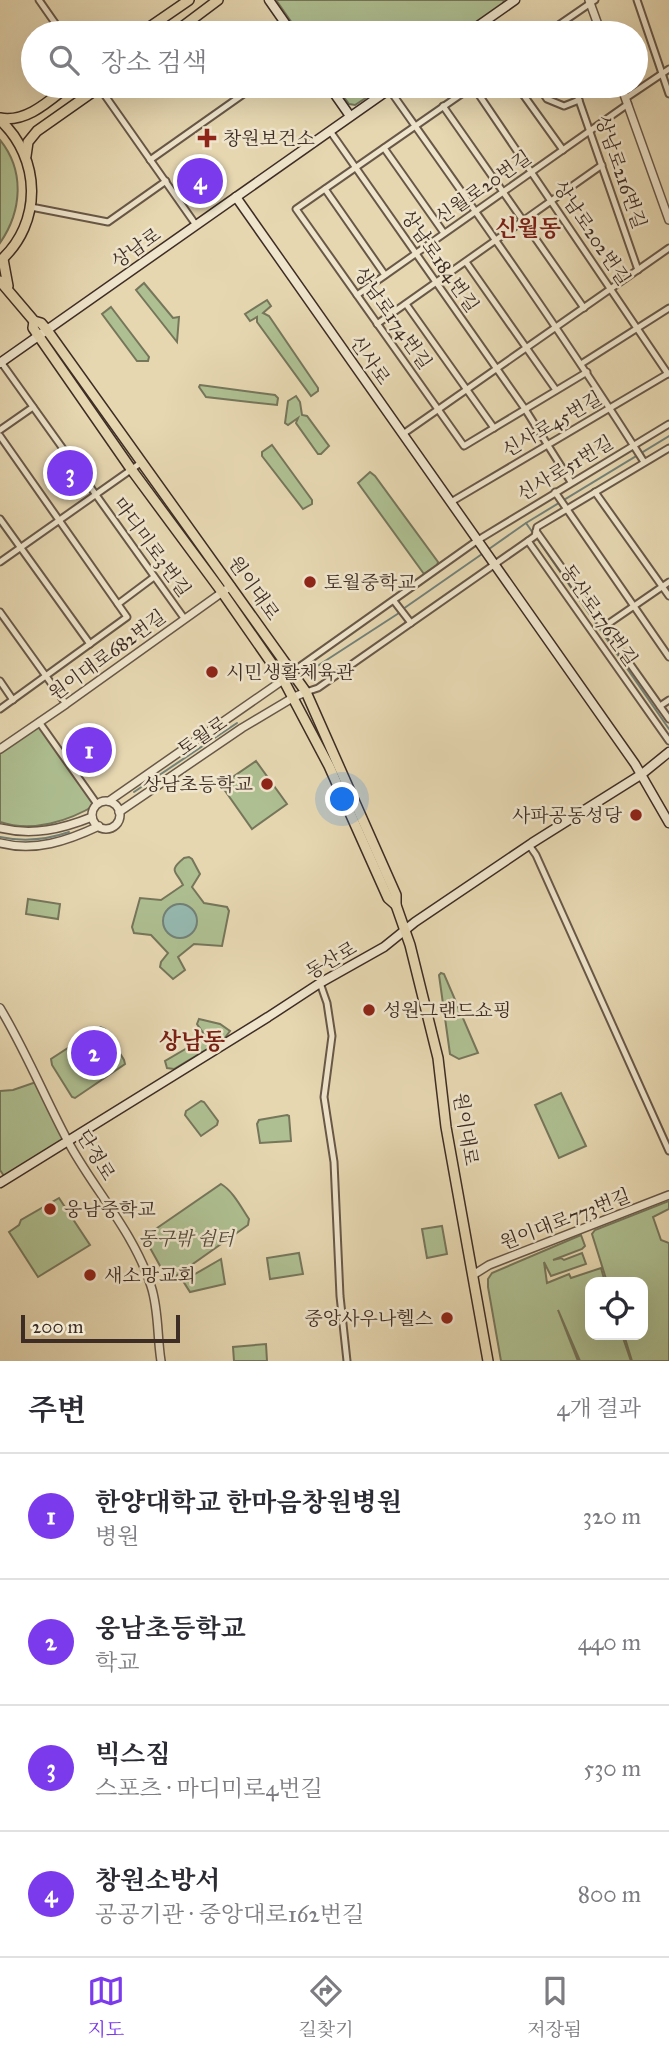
<!DOCTYPE html>
<html lang="ko">
<meta charset="utf-8">
<style>
body{margin:0;font-family:"IM FELL Great Primer","Noto Serif KR",serif;background:#f2f2f3;color:#2b2b33}
.controls{position:absolute;right:21px;bottom:21px;display:grid;overflow:hidden;border-radius:14px;box-shadow:0 7px 28px #0002}
.controls button{width:63px;height:63px;display:grid;place-items:center;padding:0;border:0;border-bottom:2px solid #e1e1e2;background:#fff;color:#2b2b33;font:35px sans-serif}
.scale{position:absolute;left:21px;bottom:18px;width:159px;box-sizing:border-box;padding-left:7px;border:4px solid #3e2d25;border-top:0;font-size:19px;line-height:24px;white-space:nowrap;color:#3e2d25;-webkit-text-stroke:5px #efe5cc;paint-order:stroke}
.you{position:absolute;left:343px;top:800px;width:24px;height:24px;margin:-18px;border:5px solid #fff;border-radius:50%;background:#1a73e8;box-shadow:0 0 0 10px #1a73e833}
.badge{display:grid;place-items:center;width:46px;height:46px;border-radius:50%;background:#7c3aed;color:#fff;font-size:23px;font-weight:700}
.pin{position:absolute;translate:-50% -50%;border:4px solid #fff;box-shadow:0 2px 7px #0006}
.list{margin:0;padding:0;list-style:none}
h2{display:flex;justify-content:space-between;align-items:center;height:91px;margin:0;padding:0 28px;font-size:30px}
h2 small{font-size:23px;font-weight:400;color:#7c7c81}
.list li{display:grid;grid-template-columns:46px 1fr auto;gap:21px;align-items:center;box-sizing:border-box;height:126px;padding:0 28px;border-top:2px solid #e1e1e2}
.list b{display:block;font-size:26px;white-space:nowrap}
.list p{margin:0;font-size:23px;white-space:nowrap;color:#7c7c81}
.list em{font-size:23px;font-style:normal;color:#7c7c81}
.icon{flex:none;width:38px;height:38px;fill:none;stroke:currentColor;stroke-width:2;stroke-linecap:round;stroke-linejoin:round}
.map{position:relative;flex:none;width:669px;height:1361px;overflow:hidden}
.search{position:absolute;background:#fff;box-shadow:0 7px 28px #0002;left:21px;right:21px;top:21px;height:77px;display:flex;align-items:center;gap:18px;box-sizing:border-box;padding:0 24px;border-radius:38px;color:#7c7c81;font-size:26px}
.sheet{height:595px;background:#fff}
nav{display:flex;justify-content:space-around;align-items:center;box-sizing:border-box;height:98px;border-top:2px solid #e1e1e2;background:#fff;font-size:19px;color:#7c7c81}
nav a{display:grid;justify-items:center;gap:4px}
nav .on{color:#7c3aed}
.map>svg:first-child{display:block}
.green{fill:#aebf91;stroke:#76765b;stroke-width:2}
.water{fill:#96b9b0;stroke:#738178;stroke-width:2}
.lines{fill:none;stroke-linecap:round;stroke-linejoin:round}
.stream{stroke:#738178;stroke-width:2}
.minor-casing{stroke:#685848;stroke-width:9}
.tertiary-casing{stroke:#685848;stroke-width:10}
.secondary-casing{stroke:#3e2d25;stroke-width:11}
.primary-casing{stroke:#3e2d25;stroke-width:12}
.minor{stroke:#efe5cc;stroke-width:5}
.tertiary{stroke:#efe5cc;stroke-width:7}
.secondary{stroke:#efe5cc;stroke-width:8}
.primary{stroke:#e6d7b1;stroke-width:9}
.poi-dot{fill:#8f2418;stroke:#efe5cc;stroke-width:2.5}
.labels{text-anchor:middle;dominant-baseline:central;stroke-width:5;stroke-linejoin:round;paint-order:stroke}
.poi-label{font-size:19px;fill:#3e2d25;stroke:#efe5cc;text-anchor:start}
.street-label{font-size:19px;fill:#3e2d25;stroke:#efe5cc}
.park-label{font-size:19px;font-style:italic;fill:#544a3b;stroke:#efe5cc}
.quarter-label{font-size:23px;font-weight:bold;fill:#7a1f14;stroke:#efe5cc}
</style>
<div class="map">
<svg width="669" height="1361" viewBox="0 0 669 1361">
<rect width="100%" height="100%" fill="#e6d7b1"/>
<filter id="stains"><feTurbulence type="fractalNoise" baseFrequency=".00286" numOctaves="4"/><feColorMatrix values="0 0 0 0 .2 0 0 0 0 .09 0 0 0 0 .02 0 0 0 .5 -.17"/></filter>
<radialGradient id="worn" r=".72"><stop offset=".6" stop-color="#630" stop-opacity="0"/><stop offset="1" stop-color="#630" stop-opacity=".3"/></radialGradient>
<!-- green -->
<g class="green">
<path d="M276 0H504L503 4 460 33H299Z"/>
<path d="M336 86H384L355 105 349 104Z"/>
<path d="M0 140C25 171 22 211 0 243Z"/>
<path d="M144 283 173 318 179 317 177 342 136 290Z"/>
<path d="M267 300 271 306 263 313 269 316 318 388V391L311 396 257 322V317L250 321 245 314Z"/>
<path d="M111 307 149 357 148 361H137L102 314Z"/>
<path d="M200 385 275 395 278 398 277 405 206 397 199 387Z"/>
<path d="M296 396 300 402 302 415 307 416 329 446 321 454H318L296 423 298 418 288 425 285 423 288 401Z"/>
<path d="M272 445 312 500V504L303 509 262 456V452Z"/>
<path d="M370 472 375 476 438 562 437 566 424 574 358 483Z"/>
<path d="M39 722 97 804C69 821 33 833 0 822V749Z"/>
<path d="M256 761 287 804 252 829 221 785Z"/>
<path d="M189 857 192 859 200 874 192 887 204 903 227 907 229 911 222 946 194 944 178 957 185 970 173 979 160 967 161 962 168 953 151 935 134 933 132 927 140 898 161 900 183 885C177 871 167 872 184 858Z"/>
<path d="M28 899 60 904 58 919 26 914Z"/>
<path d="M441 973 444 974 478 1053 459 1059 450 1054 439 975Z"/>
<path d="M199 1019 220 1024 230 1031 224 1039 174 1069 167 1068 165 1061 206 1037 197 1024Z"/>
<path d="M100 1027 105 1029 124 1060 125 1064 75 1098 72 1097 52 1065 51 1059Z"/>
<path d="M39 1081 68 1140 6 1179 0 1170V1091L13 1090Z"/>
<path d="M561 1093 586 1146 559 1158 535 1105Z"/>
<path d="M201 1101 204 1102 218 1121 217 1125 201 1136 185 1115 186 1111Z"/>
<path d="M287 1115 289 1116 291 1141 260 1143 257 1124 259 1120Z"/>
<path d="M221 1184C233 1191 241 1207 249 1219L248 1225 173 1278 164 1273 144 1237Z"/>
<path d="M59 1198 90 1245 38 1277 9 1232 19 1225 21 1220Z"/>
<path d="M669 1201V1209L653 1217 661 1240 669 1243V1361H632L624 1335H643V1282H607L592 1234 595 1230Z"/>
<path d="M442 1226 447 1254 427 1258 422 1229Z"/>
<path d="M581 1235 585 1246 582 1249 553 1260 561 1258 564 1260 582 1253 586 1264 551 1276 544 1262 547 1283 569 1274 571 1278 601 1268 605 1282H590V1335H622L631 1361H580L558 1310 578 1361H501L488 1287V1279L492 1273Z"/>
<path d="M299 1253 303 1274 270 1279 267 1258Z"/>
<path d="M221 1259 225 1284 190 1292 183 1281Z"/>
<path d="M266 1344 267 1361H234L233 1347Z"/>
</g>
<!-- water -->
<circle class="water" cx="180" cy="921" r="17"/>
<g class="lines">
<!-- stream -->
<g class="stream">
<path d="M526 523 533 533"/>
<path d="M536 537 669 729"/>
<path d="M489 549 526 523 669 436"/>
<path d="M403 609 482 554"/>
<path d="M305 674 399 613"/>
<path d="M134 792 237 723"/>
<path d="M0 837C24 842 46 840 69 832"/>
</g>
<!-- minor casing -->
<g class="minor-casing">
<g id="minor">
<path d="M39 0 62 33"/>
<path d="M637 0 669 94"/>
<path d="M547 33 595 0"/>
<path d="M473 86 296 209 464 446 587 372"/>
<path d="M473 86 668 374"/>
<path d="M517 86 563 150"/>
<path d="M538 86 547 99 564 106 579 100"/>
<path d="M574 86 638 270"/>
<path d="M99 87 196 225"/>
<path d="M389 89C476 212 564 335 644 462"/>
<path d="M626 98 669 69"/>
<path d="M443 106 584 308"/>
<path d="M330 131 525 409 571 482"/>
<path d="M384 148 444 233"/>
<path d="M150 160 255 86"/>
<path d="M325 189 385 275"/>
<path d="M31 207 108 222 166 181"/>
<path d="M466 262 556 390"/>
<path d="M357 295 628 104"/>
<path d="M406 304 494 428"/>
<path d="M377 324 602 165"/>
<path d="M1 362 184 618"/>
<path d="M581 364 669 308"/>
<path d="M0 430 33 407"/>
<path d="M403 434 669 248"/>
<path d="M0 436 127 617 0 709"/>
<path d="M555 492 669 657"/>
<path d="M595 492 669 596"/>
<path d="M451 502 669 373"/>
<path d="M0 519 90 644"/>
<path d="M536 531 669 719"/>
<path d="M528 541 669 741"/>
<path d="M0 562 142 462"/>
<path d="M394 601 411 623"/>
<path d="M118 604 154 577"/>
<path d="M0 612 66 704"/>
<path d="M605 626 669 582"/>
<path d="M292 672 478 540 669 424"/>
<path d="M0 681 13 700"/>
<path d="M306 692 318 688 528 541 535 536 537 527 669 448"/>
<path d="M660 706 669 700"/>
<path d="M39 722 97 804"/>
<path d="M529 845 536 855 669 1151"/>
<path d="M320 983 327 1003 332 1036 324 1097 334 1162 340 1296 347 1361"/>
</g>
</g>
<!-- tertiary casing -->
<g class="tertiary-casing">
<g id="tertiary">
<path d="M589 0 601 33"/>
<path d="M621 86 669 220"/>
<path d="M0 749 66 704 231 586"/>
<path d="M109 801 286 678"/>
<circle cx="106" cy="815" r="14"/>
<path d="M119 812 242 728 294 697 306 692"/>
<path d="M0 828C33 836 62 829 92 817"/>
<path d="M0 843C35 852 67 841 99 826"/>
<path d="M0 1008C27 1053 46 1101 71 1147 97 1193 135 1235 151 1286 159 1310 157 1337 161 1361"/>
<path d="M473 1275 489 1265 669 1195"/>
</g>
</g>
<!-- secondary casing -->
<g class="secondary-casing">
<g id="secondary">
<path d="M269 0 292 33"/>
<path d="M468 33 515 0"/>
<path d="M329 86 350 116"/>
<path d="M236 197 635 764 669 823"/>
<path d="M0 363 394 86"/>
<path d="M0 1183 268 1017 320 983 384 947 415 922 532 843 642 774 669 752"/>
</g>
</g>
<!-- primary casing -->
<g class="primary-casing">
<g id="primary">
<path d="M141 33 189 0"/>
<path d="M174 33 218 0"/>
<path d="M0 118C26 123 49 101 68 86"/>
<path d="M0 120C41 158 43 223 0 261"/>
<path d="M26 156 28 142 37 131 101 86"/>
<path d="M3 259 8 286"/>
<path d="M0 281 34 321 41 323 47 330 306 692 396 895V905L410 945 438 1058 446 1127 488 1361"/>
<path d="M34 321 33 328 131 469 222 592 284 681 329 766 388 898 396 905"/>
</g>
</g>
<!-- minor -->
<use href="#minor" class="minor"/>
<!-- tertiary -->
<use href="#tertiary" class="tertiary"/>
<!-- secondary -->
<use href="#secondary" class="secondary"/>
<!-- primary -->
<use href="#primary" class="primary"/>
</g>
<!-- markers -->
<g class="poi-dot">
<path d="M203.5 127.5h7v7h7v7h-7v7h-7v-7h-7v-7h7z"/>
<circle cx="310" cy="582" r="7"/>
<circle cx="212" cy="672" r="7"/>
<circle cx="267" cy="784" r="7"/>
<circle cx="636" cy="815" r="7"/>
<circle cx="369" cy="1010" r="7"/>
<circle cx="50" cy="1209" r="7"/>
<circle cx="90" cy="1275" r="7"/>
<circle cx="447" cy="1318" r="7"/>
</g>
<g class="labels">
<!-- poi labels -->
<g class="poi-label">
<text x="223" y="138">창원보건소</text>
<text x="324" y="582">토월중학교</text>
<text x="226" y="672">시민생활체육관</text>
<text x="253" y="784" text-anchor="end">상남초등학교</text>
<text x="622" y="815" text-anchor="end">사파공동성당</text>
<text x="383" y="1010">성원그랜드쇼핑</text>
<text x="64" y="1209">웅남중학교</text>
<text x="104" y="1275">새소망교회</text>
<text x="433" y="1318" text-anchor="end">중앙사우나헬스</text>
</g>
<!-- street labels -->
<g class="street-label">
<text transform="translate(621 172) rotate(71)">상남로216번길</text>
<text transform="translate(483 187) rotate(-35)">신월로20번길</text>
<text transform="translate(592 233) rotate(56)">상남로202번길</text>
<text transform="translate(136 248) rotate(-35)">상남로</text>
<text transform="translate(440 261) rotate(55)">상남로184번길</text>
<text transform="translate(393 318) rotate(55)">상남로174번길</text>
<text transform="translate(370 360) rotate(55)">신사로</text>
<text transform="translate(552 424) rotate(-30)">신사로45번길</text>
<text transform="translate(565 468) rotate(-31)">신사로51번길</text>
<text transform="translate(152 547) rotate(54)">마디미로3번길</text>
<text transform="translate(254 588) rotate(55)">원이대로</text>
<text transform="translate(599 615) rotate(55)">동산로176번길</text>
<text transform="translate(107 655) rotate(-36)">원이대로682번길</text>
<text transform="translate(202 736) rotate(-34)">토월로</text>
<text transform="translate(331 960) rotate(-30)">동산로</text>
<text transform="translate(466 1129) rotate(81)">원이대로</text>
<text transform="translate(96 1155) rotate(59)">단정로</text>
<text transform="translate(565 1219) rotate(-21)">원이대로773번길</text>
</g>
<!-- park labels -->
<g class="park-label">
<text x="186" y="1238">동구밖 쉼터</text>
</g>
<!-- quarter labels -->
<g class="quarter-label">
<text x="528" y="228">신월동</text>
<text x="192" y="1041">상남동</text>
</g>
</g>
<rect width="100%" height="100%" filter="url(#stains)"/>
<rect width="100%" height="100%" fill="url(#worn)"/>
</svg>
<div class="controls">
<button><svg class="icon" aria-label="locate" viewBox="0 0 24 24"><circle cx="12" cy="12" r="6"/><path d="M12 2v4M12 18v4M2 12h4M18 12h4"/></svg></button>
</div>
<div class="scale">200 m</div>
<div class="you"></div>
<div class="pin badge" style="left:89px;top:750px">1</div>
<div class="pin badge" style="left:94px;top:1053px">2</div>
<div class="pin badge" style="left:70px;top:473px">3</div>
<div class="pin badge" style="left:200px;top:181px">4</div>
<div class="search"><svg class="icon" aria-label="search" viewBox="0 0 24 24"><circle cx="10" cy="10" r="6"/><path d="M15 15l6 6"/></svg>장소 검색</div>
</div>
<section class="sheet">
<h2>주변<small>4개 결과</small></h2>
<ul class="list">
<li><span class="badge">1</span><div><b>한양대학교 한마음창원병원</b><p>병원</p></div><em>320 m</em></li>
<li><span class="badge">2</span><div><b>웅남초등학교</b><p>학교</p></div><em>440 m</em></li>
<li><span class="badge">3</span><div><b>빅스짐</b><p>스포츠 · 마디미로4번길</p></div><em>530 m</em></li>
<li><span class="badge">4</span><div><b>창원소방서</b><p>공공기관 · 중앙대로162번길</p></div><em>800 m</em></li>
</ul>
</section>
<nav>
<a class="on"><svg class="icon" aria-label="map" viewBox="0 0 24 24"><path d="M3 6l6-2 6 2 6-2v14l-6 2-6-2-6 2zM9 4v14M15 6v14"/></svg>지도</a>
<a><svg class="icon" aria-label="directions" viewBox="0 0 24 24"><path d="M12 3l9 9-9 9-9-9zM9 14v-3h6M13 9l2 2-2 2"/></svg>길찾기</a>
<a><svg class="icon" aria-label="saved" viewBox="0 0 24 24"><path d="M7 4h10v16l-5-4-5 4z"/></svg>저장됨</a>
</nav>
